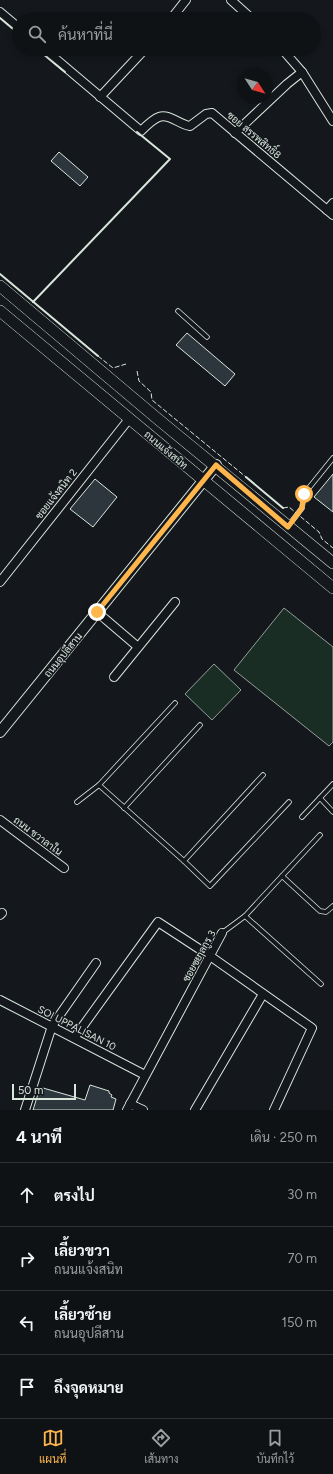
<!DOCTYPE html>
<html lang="th">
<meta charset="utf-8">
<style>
body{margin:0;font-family:Figtree,Sarabun,sans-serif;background:#181b1e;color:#f1f3f6}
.compass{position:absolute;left:237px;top:68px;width:36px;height:36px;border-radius:50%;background:#0f1215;box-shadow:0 2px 6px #0003;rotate:126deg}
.scale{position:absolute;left:12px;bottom:10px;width:64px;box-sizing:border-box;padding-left:4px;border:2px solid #d8e6dc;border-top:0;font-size:11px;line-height:14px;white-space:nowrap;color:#d8e6dc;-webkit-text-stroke:3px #14181c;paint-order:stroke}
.stop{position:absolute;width:12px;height:12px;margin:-9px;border:3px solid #ffb74d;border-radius:50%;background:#fff}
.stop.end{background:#ffb74d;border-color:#fff;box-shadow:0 1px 4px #0008}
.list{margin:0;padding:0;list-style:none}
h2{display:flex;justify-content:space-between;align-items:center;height:52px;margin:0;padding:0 16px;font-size:17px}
h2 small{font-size:13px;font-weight:400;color:#9b9ea0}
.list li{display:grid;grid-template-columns:26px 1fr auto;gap:12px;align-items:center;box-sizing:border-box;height:64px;padding:0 16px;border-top:1px solid #2f3234}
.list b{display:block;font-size:15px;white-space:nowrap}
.list p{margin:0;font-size:13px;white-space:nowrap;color:#9b9ea0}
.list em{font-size:13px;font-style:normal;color:#9b9ea0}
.icon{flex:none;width:22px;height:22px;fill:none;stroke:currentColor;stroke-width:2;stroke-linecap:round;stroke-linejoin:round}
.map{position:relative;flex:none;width:333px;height:1110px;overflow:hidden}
.search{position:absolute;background:#0f1215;box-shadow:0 2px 6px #0003;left:12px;right:12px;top:12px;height:44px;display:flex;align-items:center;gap:10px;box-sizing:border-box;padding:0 14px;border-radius:22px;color:#9b9ea0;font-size:15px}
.sheet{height:308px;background:#0f1215}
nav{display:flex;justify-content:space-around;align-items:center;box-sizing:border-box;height:56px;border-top:1px solid #2f3234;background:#0f1215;font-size:11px;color:#9b9ea0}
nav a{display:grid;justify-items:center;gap:2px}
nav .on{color:#ffb74d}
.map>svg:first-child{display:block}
.green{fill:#1a2d24;stroke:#939e99}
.building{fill:#2c363c;stroke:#d8e6dc}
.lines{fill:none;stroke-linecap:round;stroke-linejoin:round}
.service-casing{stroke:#d8e6dc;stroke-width:5.5}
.minor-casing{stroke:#d8e6dc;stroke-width:10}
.tertiary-casing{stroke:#d8e6dc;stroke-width:12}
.secondary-casing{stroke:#d8e6dc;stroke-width:12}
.service{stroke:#14181c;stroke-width:4}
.minor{stroke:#14181c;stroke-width:8}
.tertiary{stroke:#14181c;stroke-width:10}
.secondary{stroke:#14181c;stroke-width:11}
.fence{stroke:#d8e6dc;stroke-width:1;stroke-dasharray:5 2;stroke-linecap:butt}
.wall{stroke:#d8e6dc;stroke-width:2}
.route{stroke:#ffb74d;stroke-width:5}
.labels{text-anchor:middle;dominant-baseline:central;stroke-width:3;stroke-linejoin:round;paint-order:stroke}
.street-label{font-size:10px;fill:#d8e6dc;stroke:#14181c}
</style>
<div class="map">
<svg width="333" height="1110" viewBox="0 0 333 1110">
<rect width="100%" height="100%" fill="#14181c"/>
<!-- green -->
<g class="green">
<path d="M284 608 333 647V742L329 746 234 670Z"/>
<path d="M214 664 241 690 212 720 185 694Z"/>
</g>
<!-- building -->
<g class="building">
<path d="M59 152 88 177 80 186 51 161Z"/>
<path d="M187 333 235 374 225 386 176 345Z"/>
<path d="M333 474V512L314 497Z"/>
<path d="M95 479 117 497 93 527 70 509Z"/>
<path d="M90 1085 109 1091V1093L112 1095 111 1097 116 1099 113 1110H33L38 1094 41 1095 43 1088 85 1100Z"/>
</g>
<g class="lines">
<!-- service casing -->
<g class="service-casing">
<g id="service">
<path d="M178 311 207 337"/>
<path d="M289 525 302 508 304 494 333 458"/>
<path d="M99 785 184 861 210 886 289 802"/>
<path d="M320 798 333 812"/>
<path d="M77 802 99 785 175 703"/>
<path d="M124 808 200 725"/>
<path d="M302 817 333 784"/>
<path d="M184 861 263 775"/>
<path d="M282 876 320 911 326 912 333 906"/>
<path d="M245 916 321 984"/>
<path d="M222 933 245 916 320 835"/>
</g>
</g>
<!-- minor casing -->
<g class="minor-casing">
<g id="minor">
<path d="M231 0 252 19"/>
<path d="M0 12 19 28"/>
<path d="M171 19 186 0"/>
<path d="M44 49 141 131C146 126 153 119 159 117 169 113 180 125 190 126L206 114 212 113 333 215"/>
<path d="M282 49 302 72 333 121"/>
<path d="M100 97 145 49"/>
<path d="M235 133 287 84 302 72"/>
<path d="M327 210 333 203"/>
<path d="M0 582 129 419"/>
<path d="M97 612 138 647"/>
<path d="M114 677 175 602"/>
<path d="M0 820 64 868"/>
<path d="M0 915 2 913"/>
<path d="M0 1000 145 1075"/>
<path d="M75 1037 158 922 210 956 312 1028 274 1110"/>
<path d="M130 1104 143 1110"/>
<path d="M25 1110 52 1026 96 963"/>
<path d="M127 1110 222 933"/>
<path d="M195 1110 263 994"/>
</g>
</g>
<!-- tertiary casing -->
<g class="tertiary-casing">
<path id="tertiary" d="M0 732 216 465"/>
</g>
<!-- secondary casing -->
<g class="secondary-casing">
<g id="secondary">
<path d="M0 286 159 420 333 563"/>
<path d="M0 311 333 588"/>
</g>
</g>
<!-- service -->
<use href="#service" class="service"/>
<!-- minor -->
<use href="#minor" class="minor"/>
<!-- tertiary -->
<use href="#tertiary" class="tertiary"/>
<!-- secondary -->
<use href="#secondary" class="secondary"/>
<!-- fence -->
<g class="fence">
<path d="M98 356 113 368 126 364"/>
<path d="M137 371 139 381 151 392 152 400 246 477"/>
<path d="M283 508 289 507 319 532 322 539 333 548"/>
</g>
<!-- wall -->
<g class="wall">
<path d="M0 18 19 34"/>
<path d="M37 49 65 72"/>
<path d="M0 274 98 356"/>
<path d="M33 302 170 159 137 132"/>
<path d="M246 477 283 508"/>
</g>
</g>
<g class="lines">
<!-- route -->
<path class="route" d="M97 612 216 465 288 527 302 508 304 494"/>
</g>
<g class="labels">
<!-- street labels -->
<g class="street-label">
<text transform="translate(254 135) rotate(40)">ซอย สรรพสิทธิ์8</text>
<text transform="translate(166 450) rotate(40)">ถนนแจ้งสนิท</text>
<text transform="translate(56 494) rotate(-52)">ซอยแจ้งสนิท 2</text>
<text transform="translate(63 655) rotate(-51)">ถนนอุปลีสาน</text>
<text transform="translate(38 836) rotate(37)">ถนน ชวาลาใน</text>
<text transform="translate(199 956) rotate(-61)">ซอยซยๅลกูร 3</text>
<text transform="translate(77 1028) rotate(27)">SOI UPPALISAN 10</text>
</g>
</g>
</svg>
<svg class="compass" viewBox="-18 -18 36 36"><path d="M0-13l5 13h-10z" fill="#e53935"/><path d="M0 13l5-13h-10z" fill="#9b9ea0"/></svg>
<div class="scale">50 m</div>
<div class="stop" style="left:304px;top:494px"></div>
<div class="stop end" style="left:97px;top:612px"></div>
<div class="search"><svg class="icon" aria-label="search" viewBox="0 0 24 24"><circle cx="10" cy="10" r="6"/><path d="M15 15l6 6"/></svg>ค้นหาที่นี่</div>
</div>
<section class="sheet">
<h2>4 นาที<small>เดิน · 250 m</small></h2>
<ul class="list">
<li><svg class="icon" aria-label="ahead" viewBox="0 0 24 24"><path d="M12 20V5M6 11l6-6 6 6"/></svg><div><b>ตรงไป</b></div><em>30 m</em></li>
<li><svg class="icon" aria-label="right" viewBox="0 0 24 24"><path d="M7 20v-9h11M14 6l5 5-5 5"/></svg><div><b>เลี้ยวขวา</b><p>ถนนแจ้งสนิท</p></div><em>70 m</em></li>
<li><svg class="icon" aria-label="left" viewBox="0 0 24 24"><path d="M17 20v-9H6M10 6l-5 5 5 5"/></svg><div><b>เลี้ยวซ้าย</b><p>ถนนอุปลีสาน</p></div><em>150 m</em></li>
<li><svg class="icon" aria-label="arrive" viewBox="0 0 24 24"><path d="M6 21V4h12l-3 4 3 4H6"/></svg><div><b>ถึงจุดหมาย</b></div></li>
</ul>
</section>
<nav>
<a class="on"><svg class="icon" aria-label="map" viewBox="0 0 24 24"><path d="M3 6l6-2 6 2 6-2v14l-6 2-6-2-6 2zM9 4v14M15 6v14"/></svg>แผนที่</a>
<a><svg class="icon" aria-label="directions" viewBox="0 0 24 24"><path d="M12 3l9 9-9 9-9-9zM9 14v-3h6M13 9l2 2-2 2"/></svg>เส้นทาง</a>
<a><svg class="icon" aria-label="saved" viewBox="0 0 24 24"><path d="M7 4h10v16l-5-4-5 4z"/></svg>บันทึกไว้</a>
</nav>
